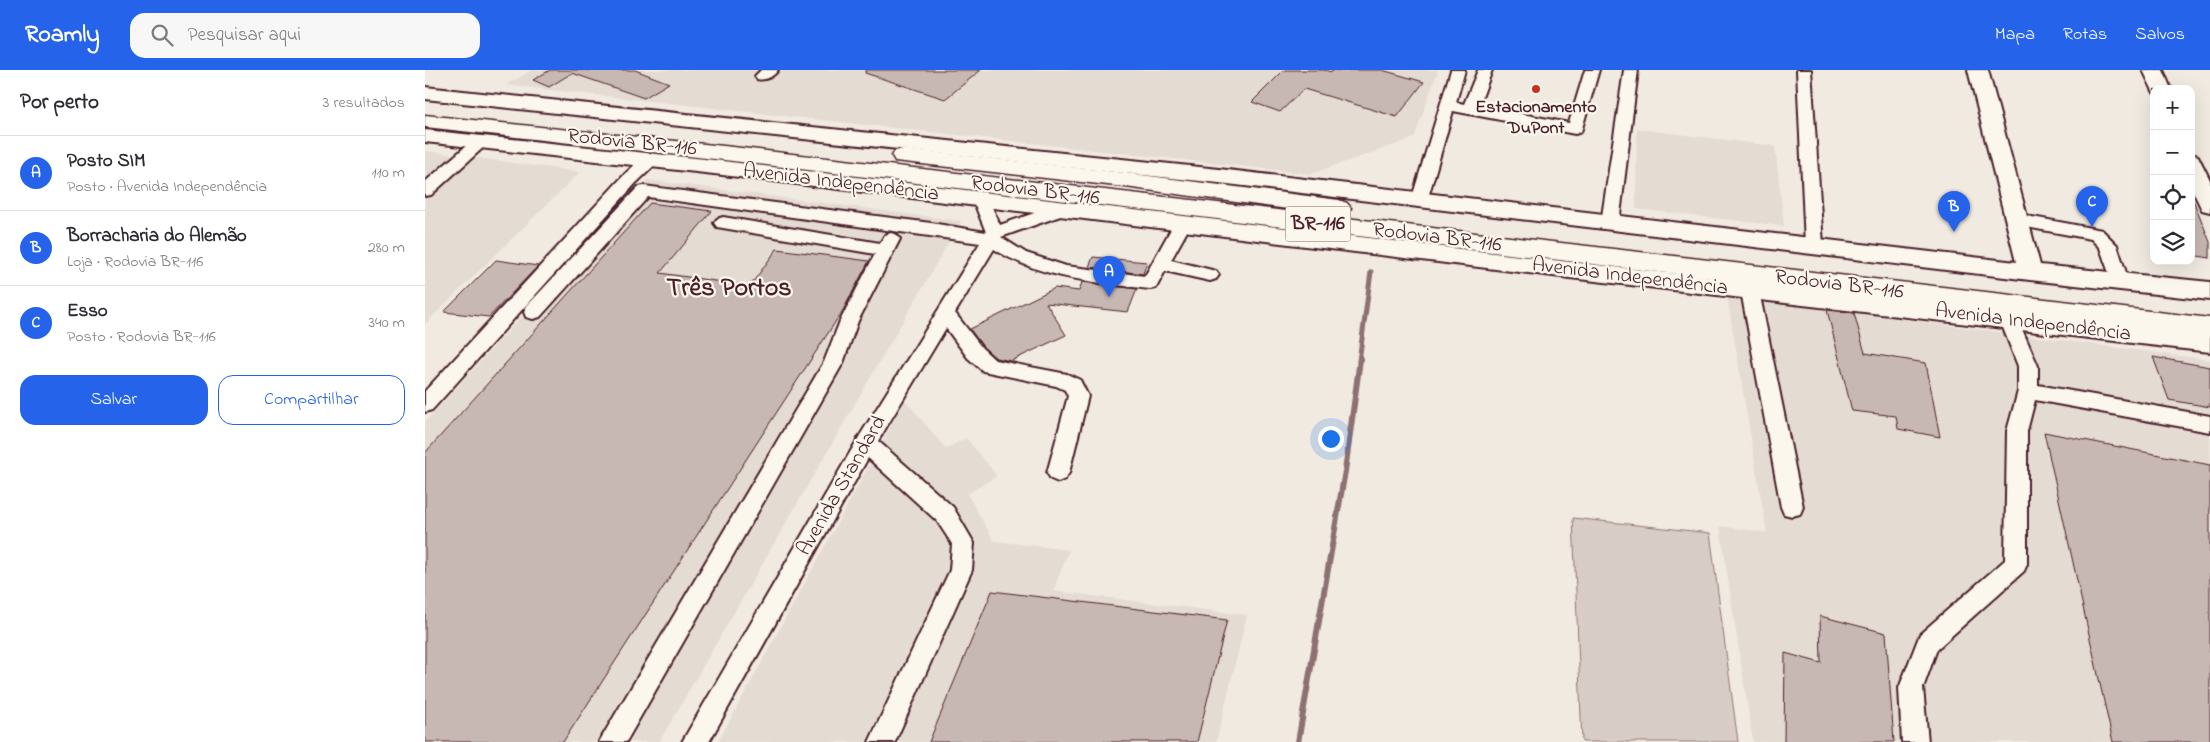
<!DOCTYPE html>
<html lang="pt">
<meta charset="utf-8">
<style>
body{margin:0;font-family:"Indie Flower",sans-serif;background:#f7f7f7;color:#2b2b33}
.controls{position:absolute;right:15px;top:15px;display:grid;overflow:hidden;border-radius:10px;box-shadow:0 5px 20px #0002}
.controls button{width:45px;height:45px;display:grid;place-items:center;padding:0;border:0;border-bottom:1px solid #e1e1e2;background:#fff;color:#2b2b33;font:25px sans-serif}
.you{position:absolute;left:905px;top:368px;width:18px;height:18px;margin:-12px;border:4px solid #fff;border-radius:50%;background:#1a73e8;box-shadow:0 0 0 8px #1a73e833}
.badge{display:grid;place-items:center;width:32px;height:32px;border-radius:50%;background:#2563eb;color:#fff;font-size:16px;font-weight:700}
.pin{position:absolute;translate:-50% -41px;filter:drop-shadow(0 1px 2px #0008)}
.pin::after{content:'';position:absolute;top:26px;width:18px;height:15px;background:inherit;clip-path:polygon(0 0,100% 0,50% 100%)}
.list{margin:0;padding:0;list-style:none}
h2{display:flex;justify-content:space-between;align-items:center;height:65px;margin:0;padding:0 20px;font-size:21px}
h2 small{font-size:16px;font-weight:400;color:#7c7c81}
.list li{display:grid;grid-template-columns:32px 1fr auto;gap:15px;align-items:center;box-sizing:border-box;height:75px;padding:0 20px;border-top:1px solid #e1e1e2}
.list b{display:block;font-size:19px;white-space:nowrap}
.list p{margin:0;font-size:16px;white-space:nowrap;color:#7c7c81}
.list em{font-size:16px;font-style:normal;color:#7c7c81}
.actions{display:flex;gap:10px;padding:15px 20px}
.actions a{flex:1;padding:11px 0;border:1px solid #2563eb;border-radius:15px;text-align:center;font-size:18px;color:#2563eb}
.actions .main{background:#2563eb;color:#fff}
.icon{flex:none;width:28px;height:28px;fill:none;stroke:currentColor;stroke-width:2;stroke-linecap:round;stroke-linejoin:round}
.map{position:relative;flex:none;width:1785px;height:672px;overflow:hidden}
header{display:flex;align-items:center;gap:30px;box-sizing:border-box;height:70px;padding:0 25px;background:#2563eb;color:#fff}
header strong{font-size:24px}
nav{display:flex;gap:28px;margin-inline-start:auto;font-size:18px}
.search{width:350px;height:45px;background:#f7f7f7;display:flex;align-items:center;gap:12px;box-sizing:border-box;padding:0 18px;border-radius:15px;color:#7c7c81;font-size:19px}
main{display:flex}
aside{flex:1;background:#fff}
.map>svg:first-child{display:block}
.built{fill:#e4dbd2}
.green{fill:#d8ccc6;stroke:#917678}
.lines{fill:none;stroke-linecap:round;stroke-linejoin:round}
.stream-far1{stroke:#8c6f72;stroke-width:5}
.stream{stroke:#8c6f72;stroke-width:6}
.building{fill:#c8b8b3;stroke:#4a1f2b}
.minor-casing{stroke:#4a1f2b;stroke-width:4}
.major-casing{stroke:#4a1f2b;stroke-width:4}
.highway-casing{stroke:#4a1f2b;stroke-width:3}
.minor{fill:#fbf7ec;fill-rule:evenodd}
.major{fill:#fbf7ec;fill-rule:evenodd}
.highway{fill:#fbf7ec;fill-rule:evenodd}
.poi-dot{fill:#c8321e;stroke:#fbf7ec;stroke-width:2}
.labels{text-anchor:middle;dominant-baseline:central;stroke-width:4.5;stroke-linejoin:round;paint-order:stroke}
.far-poi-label{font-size:18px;font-weight:bold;fill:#4a1f2b;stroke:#fbf7ec}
.shield{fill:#fbf7ec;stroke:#7f6065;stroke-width:1}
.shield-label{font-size:20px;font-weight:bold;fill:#4a1f2b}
.street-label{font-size:21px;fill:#4a1f2b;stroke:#fbf7ec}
.district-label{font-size:26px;font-weight:bold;fill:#4a1f2b;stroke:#fbf7ec}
</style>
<header>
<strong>Roamly</strong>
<div class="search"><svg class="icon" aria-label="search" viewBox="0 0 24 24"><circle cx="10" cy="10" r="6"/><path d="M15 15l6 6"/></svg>Pesquisar aqui</div>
<nav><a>Mapa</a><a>Rotas</a><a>Salvos</a></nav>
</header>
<main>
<aside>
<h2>Por perto<small>3 resultados</small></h2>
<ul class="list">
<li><span class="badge">A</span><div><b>Posto SIM</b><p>Posto · Avenida Independência</p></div><em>110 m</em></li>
<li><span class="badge">B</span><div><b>Borracharia do Alemão</b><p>Loja · Rodovia BR-116</p></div><em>280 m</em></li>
<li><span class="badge">C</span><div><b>Esso</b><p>Posto · Rodovia BR-116</p></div><em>340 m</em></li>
</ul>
<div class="actions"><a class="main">Salvar</a><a>Compartilhar</a></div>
</aside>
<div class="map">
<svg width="1785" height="672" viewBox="0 0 1785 672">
<rect width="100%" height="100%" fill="#f0eae0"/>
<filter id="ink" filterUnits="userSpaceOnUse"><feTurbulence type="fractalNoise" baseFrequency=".02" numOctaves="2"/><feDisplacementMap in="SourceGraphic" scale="10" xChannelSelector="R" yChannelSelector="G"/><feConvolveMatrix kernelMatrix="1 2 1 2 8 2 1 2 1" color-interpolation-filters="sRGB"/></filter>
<g filter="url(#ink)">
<!-- built -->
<g class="built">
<path d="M107 0H1013L989 68 886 104 81 15Z"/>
<path d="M1212 59 1350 76 1359 156 1211 139Z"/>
<path d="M0 81 155 102 0 254Z"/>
<path d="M222 110 536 151 234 672H0V352Z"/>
<path d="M1302 226 1785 290V672H1328L1295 456 1342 463Z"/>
<path d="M480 330 521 379 541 368 572 406 542 424 569 471 644 480 628 521 822 545 791 672H293Z"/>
</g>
<!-- green -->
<path class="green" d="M1148 448 1285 463 1313 672H1157Z"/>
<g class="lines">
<!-- stream-far1 -->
<path class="stream-far1" d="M934 291 946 202"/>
<!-- stream -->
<path class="stream" d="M873 672 920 401 935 289"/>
</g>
<!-- building -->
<g class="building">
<path d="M125 0H210L244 13 219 28 147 3 124 17 108 10Z"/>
<path d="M441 0H556L520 29 440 3Z"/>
<path d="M859 0H899L907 2 909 0H957L999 12 972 47 879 19 855 42 827 32Z"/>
<path d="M1767 127 1785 172V188L1766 185Z"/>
<path d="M225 133 287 141 235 203 325 216 352 179 444 191 418 240 138 672H0V383Z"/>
<path d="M668 187 722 192 718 204 664 197Z"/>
<path d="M71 190 113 196 64 247 19 242Z"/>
<path d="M657 212 712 219 703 242 621 233 641 265 586 291 571 288 558 277 545 259 630 218 654 221Z"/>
<path d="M1402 240 1429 243 1440 283 1501 293 1515 367 1473 359 1471 346 1427 341Z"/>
<path d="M1728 287 1785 297V337L1744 330Z"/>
<path d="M1619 362 1785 395V672H1688Z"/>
<path d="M567 521 802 550 772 672H504Z"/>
<path d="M1395 546 1461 563 1469 672H1359L1360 583 1396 593Z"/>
</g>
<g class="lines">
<!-- minor casing -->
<g class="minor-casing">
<g id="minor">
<path d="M336 0H353C348 7 340 11 332 9L330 6Z"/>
<path d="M1026 0H1040L1031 32 1039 34 1053 0H1067L1054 36 1144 53 1160 0H1174L1156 62 1150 64 1028 41 1002 131 1000 135 994 137 988 135 986 131Z"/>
<path d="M1199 0H1213L1194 153 1191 157 1185 159 1179 157 1176 153Z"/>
<path d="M1372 0H1386L1398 175 1395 179 1389 181 1383 179 1380 175Z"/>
<path d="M55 67 61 69 63 72 61 75 6 125 0 126V112L49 69Z"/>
<path d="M225 85 231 86 233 90 231 94 211 113 7 340 0 342V321L199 105 219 86Z"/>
<path d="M219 116 506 153 561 162 548 130 550 126 556 125 562 126 575 155 635 134 641 136 643 140 641 144 576 167 601 183 641 196 720 206 751 150 757 148 763 150 766 154 746 190 791 201 794 205 791 209 785 211 740 201 731 218 725 219C670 212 617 209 569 179L530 243 557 278 570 290 642 304 655 310 663 326 644 403 640 409 633 412 626 409 622 403 643 326 640 320 631 316 558 301 543 288 521 258 453 371 528 437 549 473 547 500 470 672H444L525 500 527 474 512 451 443 388 284 672H257L434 367 555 173 223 127 115 247 108 249 101 247 99 242 101 237 213 117Z"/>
<path d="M1591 144 1677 160 1692 175 1704 212 1701 217 1695 218 1689 217 1675 178 1666 169 1585 154 1582 150 1585 146Z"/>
<path d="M298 147 455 173 460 165 466 163 472 165 475 169 433 251 418 293 201 672H174L399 292 415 251 450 184 292 157 289 153 292 149Z"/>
<path d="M1325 215 1331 216 1334 221 1378 437 1375 444 1367 446 1359 444 1356 437 1316 221 1319 216Z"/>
<path d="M1584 243 1591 245 1593 250 1613 296V315L1785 346V362L1610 330 1602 361V494L1599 501 1512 579 1498 618 1503 672H1477L1474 618 1495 564 1580 490 1582 361 1593 321V296L1575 250 1577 245Z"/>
</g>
</g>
<!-- major casing -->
<g class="major-casing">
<g id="major">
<path d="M1543 0H1563L1615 195 1785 212V230L1605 210 794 113 0 29V17L794 99 1591 192Z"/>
<path d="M1718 0H1738L1746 19H1729V23Z"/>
<path d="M0 60 289 90 1136 191 1785 264V282L1136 207 289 104 0 72Z"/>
<path d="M1766 84 1773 86 1785 110V142L1777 140 1766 117Z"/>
</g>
</g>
<!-- highway casing -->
<g class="highway-casing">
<g id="highway">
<path d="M0 45 299 76 1785 248V268L299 90 0 57Z"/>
<path d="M478 79 700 103 914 130 922 133 926 138 922 143 914 146 700 117 470 91 467 86 470 81Z"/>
</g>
</g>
<!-- minor -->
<use href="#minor" class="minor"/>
<!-- major -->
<use href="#major" class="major"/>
<!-- highway -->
<use href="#highway" class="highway"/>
</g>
</g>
<!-- markers -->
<circle class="poi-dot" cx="1111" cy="19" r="5"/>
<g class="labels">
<!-- far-poi labels -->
<g class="far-poi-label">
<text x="1111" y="38">Estacionamento<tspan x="1111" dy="21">DuPont</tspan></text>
</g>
<!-- shield labels -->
<rect class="shield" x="860.5" y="136.5" width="65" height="35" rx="4"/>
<g class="shield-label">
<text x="893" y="154">BR-116</text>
</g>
<!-- street labels -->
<g class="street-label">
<text transform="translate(207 73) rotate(6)">Rodovia BR-116</text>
<text transform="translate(416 113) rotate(7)">Avenida Independência</text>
<text transform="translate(610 121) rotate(7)">Rodovia BR-116</text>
<text transform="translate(1012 168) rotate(7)">Rodovia BR-116</text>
<text transform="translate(1205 207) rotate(7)">Avenida Independência</text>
<text transform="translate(1414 215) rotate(7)">Rodovia BR-116</text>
<text transform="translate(1608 253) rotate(7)">Avenida Independência</text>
<text transform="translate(417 416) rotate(-60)">Avenida Standard</text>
</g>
<!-- district labels -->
<g class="district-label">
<text x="304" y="219">Três Portos</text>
</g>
</g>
</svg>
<div class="controls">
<button>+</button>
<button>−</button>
<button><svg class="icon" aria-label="locate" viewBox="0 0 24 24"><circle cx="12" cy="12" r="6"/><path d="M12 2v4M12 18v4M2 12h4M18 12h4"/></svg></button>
<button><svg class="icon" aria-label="layers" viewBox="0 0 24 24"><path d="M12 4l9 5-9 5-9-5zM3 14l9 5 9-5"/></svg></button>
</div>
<div class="you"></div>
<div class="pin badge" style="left:684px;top:227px">A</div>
<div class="pin badge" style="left:1529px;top:162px">B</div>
<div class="pin badge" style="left:1667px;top:157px">C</div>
</div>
</main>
